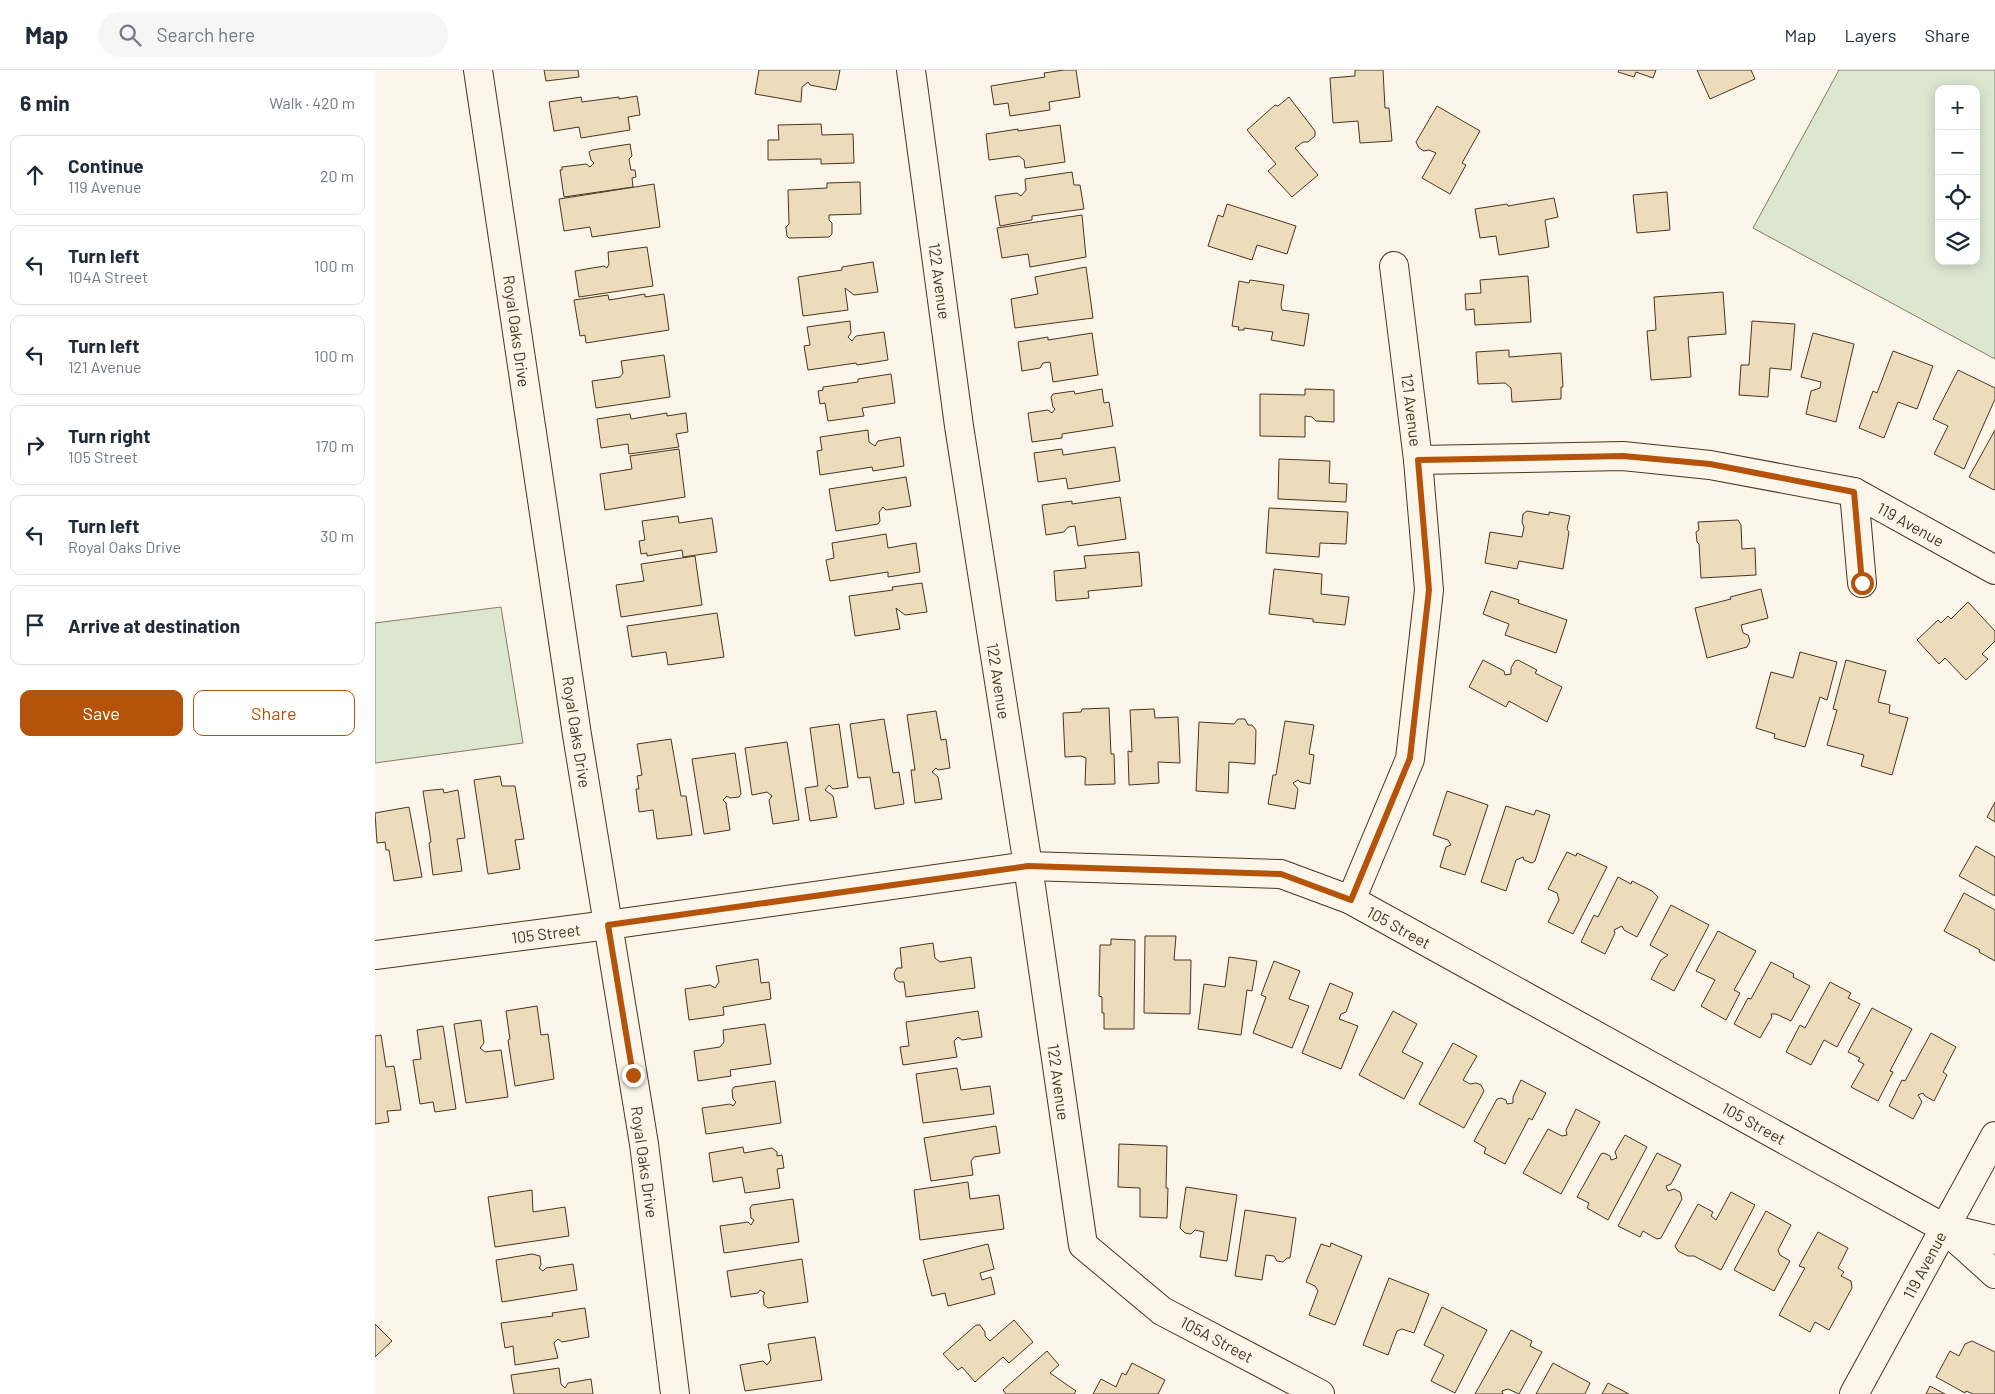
<!DOCTYPE html>
<meta charset="utf-8">
<style>
body{margin:0;font-family:Barlow,sans-serif;background:#f6f6f7;color:#1f2937}
.controls{position:absolute;right:15px;top:15px;display:grid;overflow:hidden;border-radius:10px;box-shadow:0 2px 12px #0003}
.controls button{width:45px;height:45px;display:grid;place-items:center;padding:0;border:0;border-bottom:1px solid #e0e1e3;background:#fff;color:#1f2937;font:25px sans-serif}
.stop{position:absolute;width:15px;height:15px;margin:-11px;border:4px solid #b45309;border-radius:50%;background:#fff}
.stop.end{background:#b45309;border-color:#fff;box-shadow:0 1px 5px #0008}
.list{margin:0;padding:0;list-style:none}
h2{display:flex;justify-content:space-between;align-items:center;height:65px;margin:0;padding:0 20px;font-size:21px}
h2 small{font-size:16px;font-weight:400;color:#747a83}
.list li{display:grid;grid-template-columns:32px 1fr auto;gap:15px;align-items:center;box-sizing:border-box;height:80px;margin:0 10px 10px;padding:0 10px;border:1px solid #e0e1e3;border-radius:10px}
.list b{display:block;font-size:19px;white-space:nowrap}
.list p{margin:0;font-size:16px;white-space:nowrap;color:#747a83}
.list em{font-size:16px;font-style:normal;color:#747a83}
.actions{display:flex;gap:10px;padding:15px 20px}
.actions a{flex:1;padding:11px 0;border:1px solid #b45309;border-radius:10px;text-align:center;font-size:18px;color:#b45309}
.actions .main{background:#b45309;color:#fff}
.icon{flex:none;width:28px;height:28px;fill:none;stroke:currentColor;stroke-width:2;stroke-linecap:round;stroke-linejoin:round}
.map{position:relative;flex:none;width:1620px;height:1324px;overflow:hidden}
header{display:flex;align-items:center;gap:30px;box-sizing:border-box;height:70px;padding:0 25px;background:#fff;border-bottom:1px solid #e0e1e3}
header strong{font-size:24px}
nav{display:flex;gap:28px;margin-inline-start:auto;font-size:18px}
.search{width:350px;height:45px;background:#f6f6f7;display:flex;align-items:center;gap:12px;box-sizing:border-box;padding:0 18px;border-radius:28px;color:#747a83;font-size:19px}
main{display:flex}
aside{flex:1;background:#fff}
.map>svg:first-child{display:block}
.green{fill:#dce7d0;stroke:#887966;fill-rule:evenodd}
.building{fill:#ecdcbc;stroke:#4a3520}
.lines{fill:none;stroke-linecap:round;stroke-linejoin:round}
.minor-casing{stroke:#4a3520;stroke-width:30}
.minor{stroke:#fbf6e9;stroke-width:28}
.route{stroke:#b45309;stroke-width:6}
.labels{text-anchor:middle;dominant-baseline:central;stroke-width:4;stroke-linejoin:round;paint-order:stroke}
.street-label{font-size:16px;fill:#4a3520;stroke:#fbf6e9}
</style>
<header>
<strong>Map</strong>
<div class="search"><svg class="icon" aria-label="search" viewBox="0 0 24 24"><circle cx="10" cy="10" r="6"/><path d="M15 15l6 6"/></svg>Search here</div>
<nav><a>Map</a><a>Layers</a><a>Share</a></nav>
</header>
<main>
<aside>
<h2>6 min<small>Walk · 420 m</small></h2>
<ul class="list">
<li><svg class="icon" aria-label="ahead" viewBox="0 0 24 24"><path d="M12 20V5M6 11l6-6 6 6"/></svg><div><b>Continue</b><p>119 Avenue</p></div><em>20 m</em></li>
<li><svg class="icon" aria-label="left" viewBox="0 0 24 24"><path d="M17 20v-9H6M10 6l-5 5 5 5"/></svg><div><b>Turn left</b><p>104A Street</p></div><em>100 m</em></li>
<li><svg class="icon" aria-label="left" viewBox="0 0 24 24"><path d="M17 20v-9H6M10 6l-5 5 5 5"/></svg><div><b>Turn left</b><p>121 Avenue</p></div><em>100 m</em></li>
<li><svg class="icon" aria-label="right" viewBox="0 0 24 24"><path d="M7 20v-9h11M14 6l5 5-5 5"/></svg><div><b>Turn right</b><p>105 Street</p></div><em>170 m</em></li>
<li><svg class="icon" aria-label="left" viewBox="0 0 24 24"><path d="M17 20v-9H6M10 6l-5 5 5 5"/></svg><div><b>Turn left</b><p>Royal Oaks Drive</p></div><em>30 m</em></li>
<li><svg class="icon" aria-label="arrive" viewBox="0 0 24 24"><path d="M6 21V4h12l-3 4 3 4H6"/></svg><div><b>Arrive at destination</b></div></li>
</ul>
<div class="actions"><a class="main">Save</a><a>Share</a></div>
</aside>
<div class="map">
<svg width="1620" height="1324" viewBox="0 0 1620 1324">
<rect width="100%" height="100%" fill="#fbf6e9"/>
<!-- green -->
<g class="green">
<path d="M1464 0H1620V289L1378 158ZM1564 19H1601V191H1564Z"/>
<path d="M126 537 148 673 0 693V553Z"/>
</g>
<!-- building -->
<g class="building">
<path d="M169 0H203L204 7 171 11Z"/>
<path d="M384 0H465L461 20 435 15 433 12 427 17 426 32 380 24Z"/>
<path d="M689 0H701L705 27 674 32 675 40 635 46 633 33 619 35 616 16 670 7 669 3Z"/>
<path d="M980 0H1008L1010 38H1014L1017 71 985 73 983 51 958 53 955 8 980 6Z"/>
<path d="M1244 0H1281L1278 8 1261 2 1259 7 1243 2Z"/>
<path d="M1322 0H1376L1380 9 1335 29Z"/>
<path d="M262 26 265 45 253 47 255 60 206 68 204 57 179 61 174 32 206 27 207 32 244 27V29Z"/>
<path d="M914 27 940 61V66L933 72H928L920 78 943 105 917 127 893 101 901 94 872 60 900 35 903 36Z"/>
<path d="M1062 36 1105 61 1087 93 1091 95 1075 124 1047 108 1061 83 1054 80 1049 81 1044 78 1041 72Z"/>
<path d="M446 54 447 65 478 64 479 93 446 94V89L393 90V70H404L403 55Z"/>
<path d="M685 55 690 92 650 98 649 90 644 86 614 90 611 64 643 59V61Z"/>
<path d="M255 74 257 86 254 89 256 100H260L261 107 257 108 258 117 189 127 185 100H187V97L211 94 215 97 219 93 216 90 214 82 217 80Z"/>
<path d="M697 102 699 115H705L709 139 657 146V150L625 156 620 126 642 123 646 126 651 120 650 109Z"/>
<path d="M485 112 486 144 454 145V150L457 153V164L454 167 414 168 412 166 411 157 414 154 413 120 452 118V113Z"/>
<path d="M279 114 285 157 217 167 215 157 189 161 184 129Z"/>
<path d="M1292 122 1295 160 1262 163 1258 125Z"/>
<path d="M1179 128 1183 147 1170 150 1174 177 1124 185 1121 166 1105 168 1100 139 1132 134 1133 136Z"/>
<path d="M852 134 921 156 912 184 882 175 877 190 833 176 843 145 848 147Z"/>
<path d="M707 145 711 187 655 197 653 184 627 188 622 158Z"/>
<path d="M272 177 278 216 204 227 200 201 229 196 232 198 234 194 233 182Z"/>
<path d="M498 192 503 222 479 225 470 218 473 240 428 246 423 207 467 200V197Z"/>
<path d="M711 197 718 248 640 258 636 229 663 224 660 207Z"/>
<path d="M1153 206 1156 252 1100 255 1099 239 1091 240 1090 224 1106 223 1105 210Z"/>
<path d="M875 210 909 215 906 235 907 240 934 244 929 276 896 270 898 262 869 258V260H863L864 257 857 256 864 211 874 213Z"/>
<path d="M1348 222 1351 264 1313 267 1316 307 1276 310 1272 261 1281 260 1279 227Z"/>
<path d="M270 224V227L289 224 294 260 211 273 210 265 205 266 199 230 233 225 234 230Z"/>
<path d="M475 251 476 263 473 267 477 271 481 266 509 262 513 290 482 295 481 293 433 300 429 276 435 275 432 257Z"/>
<path d="M1377 251 1420 254 1416 300 1395 298 1393 327 1364 325 1366 295H1374Z"/>
<path d="M717 263 723 305 678 312 675 292 668 293 665 298 647 301 643 272 673 267V270Z"/>
<path d="M1438 263 1479 274 1461 352 1431 344 1436 321 1445 318 1446 312 1426 307Z"/>
<path d="M1134 280V287L1186 283 1188 317H1186V329L1137 332 1136 318 1130 313 1103 314 1101 282Z"/>
<path d="M1518 281 1558 296 1542 339 1523 332 1509 368 1484 358 1498 321 1502 323Z"/>
<path d="M289 285 295 327 221 338 217 311 245 307 248 303 246 291Z"/>
<path d="M1583 300 1620 318V329L1589 399 1559 384 1573 356 1558 349Z"/>
<path d="M516 304 520 333 487 338 489 346 453 351 450 333 445 334 443 321 448 320V317L483 312V309Z"/>
<path d="M727 319 729 333 734 332 738 356 687 364V368L657 372 653 343 673 340 677 343 680 339 678 337 676 327 678 324 699 321 700 324Z"/>
<path d="M930 319 959 320V352L941 351 937 347 930 346V367L885 366V324L930 325Z"/>
<path d="M292 343V346L311 343 313 362 301 364 304 377 254 384 253 374 226 378 222 349 255 344 256 349Z"/>
<path d="M493 360 494 372 500 376 503 371 525 367 529 396 498 401 497 397 445 405 442 381 447 380 445 367Z"/>
<path d="M1620 360V419L1619 420 1594 407Z"/>
<path d="M740 377 745 411 693 419 691 408 663 412 659 383 687 379 688 385Z"/>
<path d="M304 379 310 427 230 440 225 404 257 399 255 386Z"/>
<path d="M904 389 955 391 954 413 972 414 971 432 903 429Z"/>
<path d="M531 407 536 436 511 440 508 437 504 442 505 451 503 454 461 461 454 419Z"/>
<path d="M745 427 751 469 703 476 700 456 693 457 689 462 671 465 667 435 697 431V434Z"/>
<path d="M894 438 973 442 971 474 945 473 944 487 891 483Z"/>
<path d="M1152 441 1174 445V442L1195 446 1192 459 1194 462 1188 499 1144 491 1142 499 1110 493 1115 462 1147 467 1149 457 1147 452 1148 444Z"/>
<path d="M303 446 304 453 337 448 342 482 308 487 307 480 272 486V483L266 484 264 471 270 470 267 451Z"/>
<path d="M1363 450 1366 455 1367 479 1380 478 1381 505 1326 508 1324 474 1322 472 1321 462 1324 460 1323 452Z"/>
<path d="M511 464 513 478 541 473 545 502 513 507V502L455 511 451 490 459 488 457 473Z"/>
<path d="M764 482 767 516 713 521 714 528 681 531 679 501 711 498 709 486Z"/>
<path d="M320 486 327 535 246 547 241 515 269 511 266 494Z"/>
<path d="M899 499 947 504 946 524 974 527 970 555 938 552V549L894 544Z"/>
<path d="M547 513 552 542 530 545 521 538 525 559 480 566 474 526 518 520 517 517Z"/>
<path d="M1386 519 1393 548 1366 555 1368 563 1373 565 1375 571 1372 577 1332 588 1320 538 1356 529 1355 527Z"/>
<path d="M1116 521 1144 530 1143 533 1192 550 1181 583 1130 565 1134 554 1108 544Z"/>
<path d="M1593 532 1620 561V571L1607 584 1613 589 1591 610 1570 588 1564 594 1542 570 1563 550 1566 553 1573 546 1576 549Z"/>
<path d="M342 543 349 587 293 595 291 582 257 587 252 556Z"/>
<path d="M1425 582 1462 592 1452 630 1445 627 1430 677 1399 668 1400 664 1381 658 1396 602 1418 608Z"/>
<path d="M1108 590 1129 601 1130 605 1136 604V598L1140 591 1143 590 1162 600 1160 603 1187 617 1172 652 1134 631 1131 637 1094 617Z"/>
<path d="M1471 590 1511 601 1503 632 1515 635 1514 643 1533 648 1517 705 1486 696 1489 685 1452 675 1462 640 1458 639Z"/>
<path d="M734 638 736 684H739L740 714 710 715 711 688 706 686 690 687 688 643 706 642 707 639Z"/>
<path d="M779 639 780 648 803 647 805 693 783 692 784 713 754 715 753 681 757 682 755 640Z"/>
<path d="M561 641 566 670 571 669 575 698 563 700 561 698 557 702 563 707 567 729 540 733 536 700H540L532 645Z"/>
<path d="M509 649 518 703 524 702 529 734 500 739 495 707 483 708 475 654Z"/>
<path d="M863 649H870L873 655H877L881 660 880 694 854 692 853 723 821 721 824 652 859 654Z"/>
<path d="M910 651 939 655 934 684 939 685 935 714 925 712 923 710 918 713 923 719 920 739 893 734 898 705H901Z"/>
<path d="M464 654 473 717 458 719 454 715 450 720 458 726 462 747 435 751 430 718 443 716 435 658Z"/>
<path d="M296 669 306 726H311L317 765 282 769 278 740 264 742 261 719H264L262 706 267 705 262 674Z"/>
<path d="M412 672 424 750 398 754 394 730 397 726 392 722 377 725 370 678Z"/>
<path d="M360 683 366 724 364 727 355 728 352 726 348 730 351 733 355 760 329 764 317 689Z"/>
<path d="M125 706 127 716H140L149 769 140 770 145 799 113 804 99 710Z"/>
<path d="M68 719 69 723 83 720 90 768 82 769 87 801 58 805 54 773 56 772 48 721Z"/>
<path d="M1072 721 1113 735 1090 805 1065 797 1071 777 1076 775 1073 770 1058 765Z"/>
<path d="M1620 732V752L1612 747Z"/>
<path d="M1131 736 1159 745 1161 740 1175 745 1160 791 1157 793 1149 790 1148 787 1141 790 1131 821 1106 812Z"/>
<path d="M34 737 47 807 19 811 14 780H11L10 772 2 773 0 743Z"/>
<path d="M1601 776 1620 787V826L1584 806Z"/>
<path d="M1192 782 1201 786 1202 783 1232 797 1198 864 1173 852 1184 830 1182 823 1173 819Z"/>
<path d="M1243 807 1256 814 1257 811 1277 821 1283 827 1262 867 1249 860 1247 856 1239 860 1240 863 1230 884 1206 872 1219 845 1223 847Z"/>
<path d="M1589 823 1620 840V891L1604 882 1605 880 1569 861Z"/>
<path d="M1296 835 1334 855 1299 921 1276 909 1286 890 1293 885 1275 875Z"/>
<path d="M1343 861 1381 881 1359 920 1365 923 1351 950 1326 936 1340 910 1321 901Z"/>
<path d="M770 866H801L799 890H816L815 944 769 943Z"/>
<path d="M736 869 760 870 759 959H729V943H727V927L724 926 725 875H736Z"/>
<path d="M558 873 560 888 565 892 596 887 600 918 531 927 529 912H524L520 909 519 903 522 898H527L525 878Z"/>
<path d="M854 887 882 891 877 921 872 920 866 965 823 959 829 914 850 917Z"/>
<path d="M383 889 386 913 394 912 396 929 348 937 349 945 314 950 310 919 335 915 340 918 344 912 341 896Z"/>
<path d="M899 891 925 901 914 929 934 936 917 978 878 963 891 927 886 925Z"/>
<path d="M1396 892 1419 904 1418 907 1435 916 1416 951 1401 944H1396L1397 947 1385 968 1359 954 1373 928 1376 929Z"/>
<path d="M1455 912 1476 923 1473 928 1485 934 1462 977 1449 970 1436 995 1411 982 1425 955 1430 958Z"/>
<path d="M955 913 978 923 971 942 966 944 964 949 983 956 966 999 927 983Z"/>
<path d="M162 936 166 965 173 964 179 1009 140 1016 133 970 135 969 131 941Z"/>
<path d="M1497 938 1537 959 1515 1001 1518 1002 1503 1031 1476 1017 1489 994 1483 991 1485 988 1473 982Z"/>
<path d="M603 941 607 967 587 970 583 967 579 971 582 987 528 995 525 977 534 976 531 952Z"/>
<path d="M1018 941 1042 954 1027 982 1048 993 1029 1029 984 1005Z"/>
<path d="M106 950 109 973 105 978 110 982 126 980 133 1027 91 1033 79 954Z"/>
<path d="M390 954 396 994 355 1000 356 1006 323 1011 319 981 345 977 349 972 348 960Z"/>
<path d="M68 956 81 1039 60 1042 58 1032 45 1034 38 990 46 989 42 960Z"/>
<path d="M1556 963 1581 977 1568 1002 1572 1005 1559 1031 1550 1026 1548 1023 1543 1025 1547 1032 1538 1049 1514 1036 1527 1010 1530 1011Z"/>
<path d="M6 965 11 997 19 996 26 1040 12 1041 14 1052 0 1054V966Z"/>
<path d="M1078 973 1102 986 1088 1010 1095 1014 1101 1013 1106 1015 1109 1021 1089 1058 1044 1034Z"/>
<path d="M582 998 586 1020 615 1016 619 1044 548 1053 541 1004Z"/>
<path d="M1146 1010 1171 1023 1157 1050 1154 1048 1130 1094 1109 1083 1111 1078 1099 1071 1122 1029 1126 1028 1131 1030 1132 1034 1138 1033V1027Z"/>
<path d="M400 1011 406 1053 331 1064 327 1038 355 1034 358 1036 361 1032 358 1029 357 1020 359 1017Z"/>
<path d="M1201 1039 1225 1052 1186 1124 1148 1103 1173 1059 1187 1066 1192 1065 1191 1060Z"/>
<path d="M621 1056 625 1083 599 1087 596 1091 598 1105 556 1111 549 1068Z"/>
<path d="M1250 1065 1272 1077 1233 1150 1212 1138 1214 1133 1202 1127 1226 1084 1229 1083 1235 1086 1236 1090 1242 1088 1240 1082Z"/>
<path d="M744 1074 792 1076 791 1118H793L792 1148 765 1147V1118L743 1117Z"/>
<path d="M368 1077 369 1083 397 1078 402 1082V1086L407 1085 409 1098 402 1099 405 1118 370 1123 367 1107 338 1112 334 1083Z"/>
<path d="M1282 1083 1306 1095 1296 1114 1291 1116 1293 1121 1299 1119 1305 1122 1307 1129 1286 1168 1282 1169 1268 1161 1265 1167 1243 1156Z"/>
<path d="M593 1112 595 1129 624 1125 629 1159 545 1170 539 1120Z"/>
<path d="M811 1117 862 1125 852 1191 825 1187 829 1162 820 1160 816 1164 810 1163 805 1158Z"/>
<path d="M157 1120 158 1142 190 1137 194 1166 120 1177 113 1127Z"/>
<path d="M1356 1122 1380 1135 1346 1200 1319 1186H1313L1303 1181 1300 1176 1323 1134 1338 1142 1336 1146 1341 1150Z"/>
<path d="M418 1129 424 1172 349 1183 345 1156 373 1152 376 1155 379 1150 376 1148 375 1138 377 1135Z"/>
<path d="M870 1140 921 1148 915 1188H912L908 1192 902 1191 899 1186 891 1185 887 1210 860 1206Z"/>
<path d="M1391 1141 1416 1155 1403 1180 1405 1185 1415 1191 1399 1221 1359 1200Z"/>
<path d="M1443 1162 1473 1178 1463 1198 1469 1202 1466 1206 1476 1211 1477 1218 1454 1260 1440 1252 1435 1262 1404 1245 1430 1198 1424 1196Z"/>
<path d="M956 1173 987 1186 960 1255 934 1245 943 1221 940 1216 931 1212 946 1174 955 1177Z"/>
<path d="M613 1174 619 1199 605 1203 607 1210 616 1207 620 1224 573 1236 570 1223 557 1226 548 1190Z"/>
<path d="M157 1184 165 1186 166 1195 164 1198 168 1201 171 1198 198 1194 202 1220 127 1232 121 1190Z"/>
<path d="M427 1189 433 1232 393 1238 389 1235 388 1226 390 1223 385 1220 383 1223 356 1227 352 1201Z"/>
<path d="M1014 1208 1054 1224 1039 1263 1027 1259 1022 1261 1013 1285 988 1275Z"/>
<path d="M1067 1237 1112 1260 1080 1323 1056 1311 1069 1285 1049 1275Z"/>
<path d="M210 1238 214 1267 187 1272 183 1269 179 1273 183 1288 140 1295 138 1276 130 1278 126 1253 178 1246 177 1243Z"/>
<path d="M639 1250 658 1272 634 1293 628 1287 600 1312 587 1297 583 1300 568 1284 601 1255H605L610 1262V1266L615 1271Z"/>
<path d="M0 1254 17 1271 0 1287Z"/>
<path d="M1136 1260 1157 1271 1155 1276 1167 1282 1144 1324 1133 1319 1127 1321 1128 1324H1100Z"/>
<path d="M440 1267 447 1310 370 1321 365 1295 388 1291 392 1295 396 1290 393 1274Z"/>
<path d="M1597 1271 1620 1282V1324H1598L1591 1321 1590 1323 1561 1307 1575 1281 1584 1286 1590 1274Z"/>
<path d="M672 1281 684 1295 675 1303 701 1321 699 1324H631L628 1320Z"/>
<path d="M757 1293 790 1310 783 1324H718L726 1309 741 1317 747 1303 751 1305Z"/>
<path d="M1178 1293 1215 1313 1210 1324H1161Z"/>
<path d="M184 1298 186 1314 190 1318 193 1313 216 1309 218 1324H139L136 1305Z"/>
<path d="M1233 1313 1254 1324H1227Z"/>
<path d="M1555 1316 1570 1324H1551Z"/>
</g>
<g class="lines">
<!-- minor casing -->
<g class="minor-casing">
<g id="minor">
<path d="M103 0 202 665 269 1074 300 1324"/>
<path d="M536 0 584 356 653 796 708 1175 787 1241 945 1324"/>
<path d="M1043 390 1248 386 1335 395 1479 422 1620 500"/>
<path d="M1479 422 1487 513"/>
<path d="M976 830 1035 689 1054 520 1043 390 1019 196"/>
<path d="M0 885 233 855 653 796 906 804 976 830 1569 1158 1620 1204"/>
<path d="M1571 1158 1620 1170"/>
<path d="M1479 1324 1620 1066"/>
</g>
</g>
<!-- minor -->
<use href="#minor" class="minor"/>
</g>
<g class="lines">
<!-- route -->
<path class="route" d="M258 1005 233 855 653 796 906 804 976 830 1035 688 1054 520 1043 390 1248 386 1335 394 1479 422 1487 513"/>
</g>
<g class="labels">
<!-- street labels -->
<g class="street-label">
<text transform="translate(565 211) rotate(82)">122 Avenue</text>
<text transform="translate(142 261) rotate(82)">Royal Oaks Drive</text>
<text transform="translate(1037 340) rotate(83)">121 Avenue</text>
<text transform="translate(1536 454) rotate(29)">119 Avenue</text>
<text transform="translate(624 611) rotate(81)">122 Avenue</text>
<text transform="translate(202 662) rotate(81)">Royal Oaks Drive</text>
<text transform="translate(1024 857) rotate(29)">105 Street</text>
<text transform="translate(171 863) rotate(-7)">105 Street</text>
<text transform="translate(684 1012) rotate(82)">122 Avenue</text>
<text transform="translate(1379 1053) rotate(29)">105 Street</text>
<text transform="translate(270 1092) rotate(82)">Royal Oaks Drive</text>
<text transform="translate(1549 1195) rotate(-62)">119 Avenue</text>
<text transform="translate(842 1269) rotate(28)">105A Street</text>
</g>
</g>
</svg>
<div class="controls">
<button>+</button>
<button>−</button>
<button><svg class="icon" aria-label="locate" viewBox="0 0 24 24"><circle cx="12" cy="12" r="6"/><path d="M12 2v4M12 18v4M2 12h4M18 12h4"/></svg></button>
<button><svg class="icon" aria-label="layers" viewBox="0 0 24 24"><path d="M12 4l9 5-9 5-9-5zM3 14l9 5 9-5"/></svg></button>
</div>
<div class="stop" style="left:1487px;top:513px"></div>
<div class="stop end" style="left:258px;top:1005px"></div>
</div>
</main>
